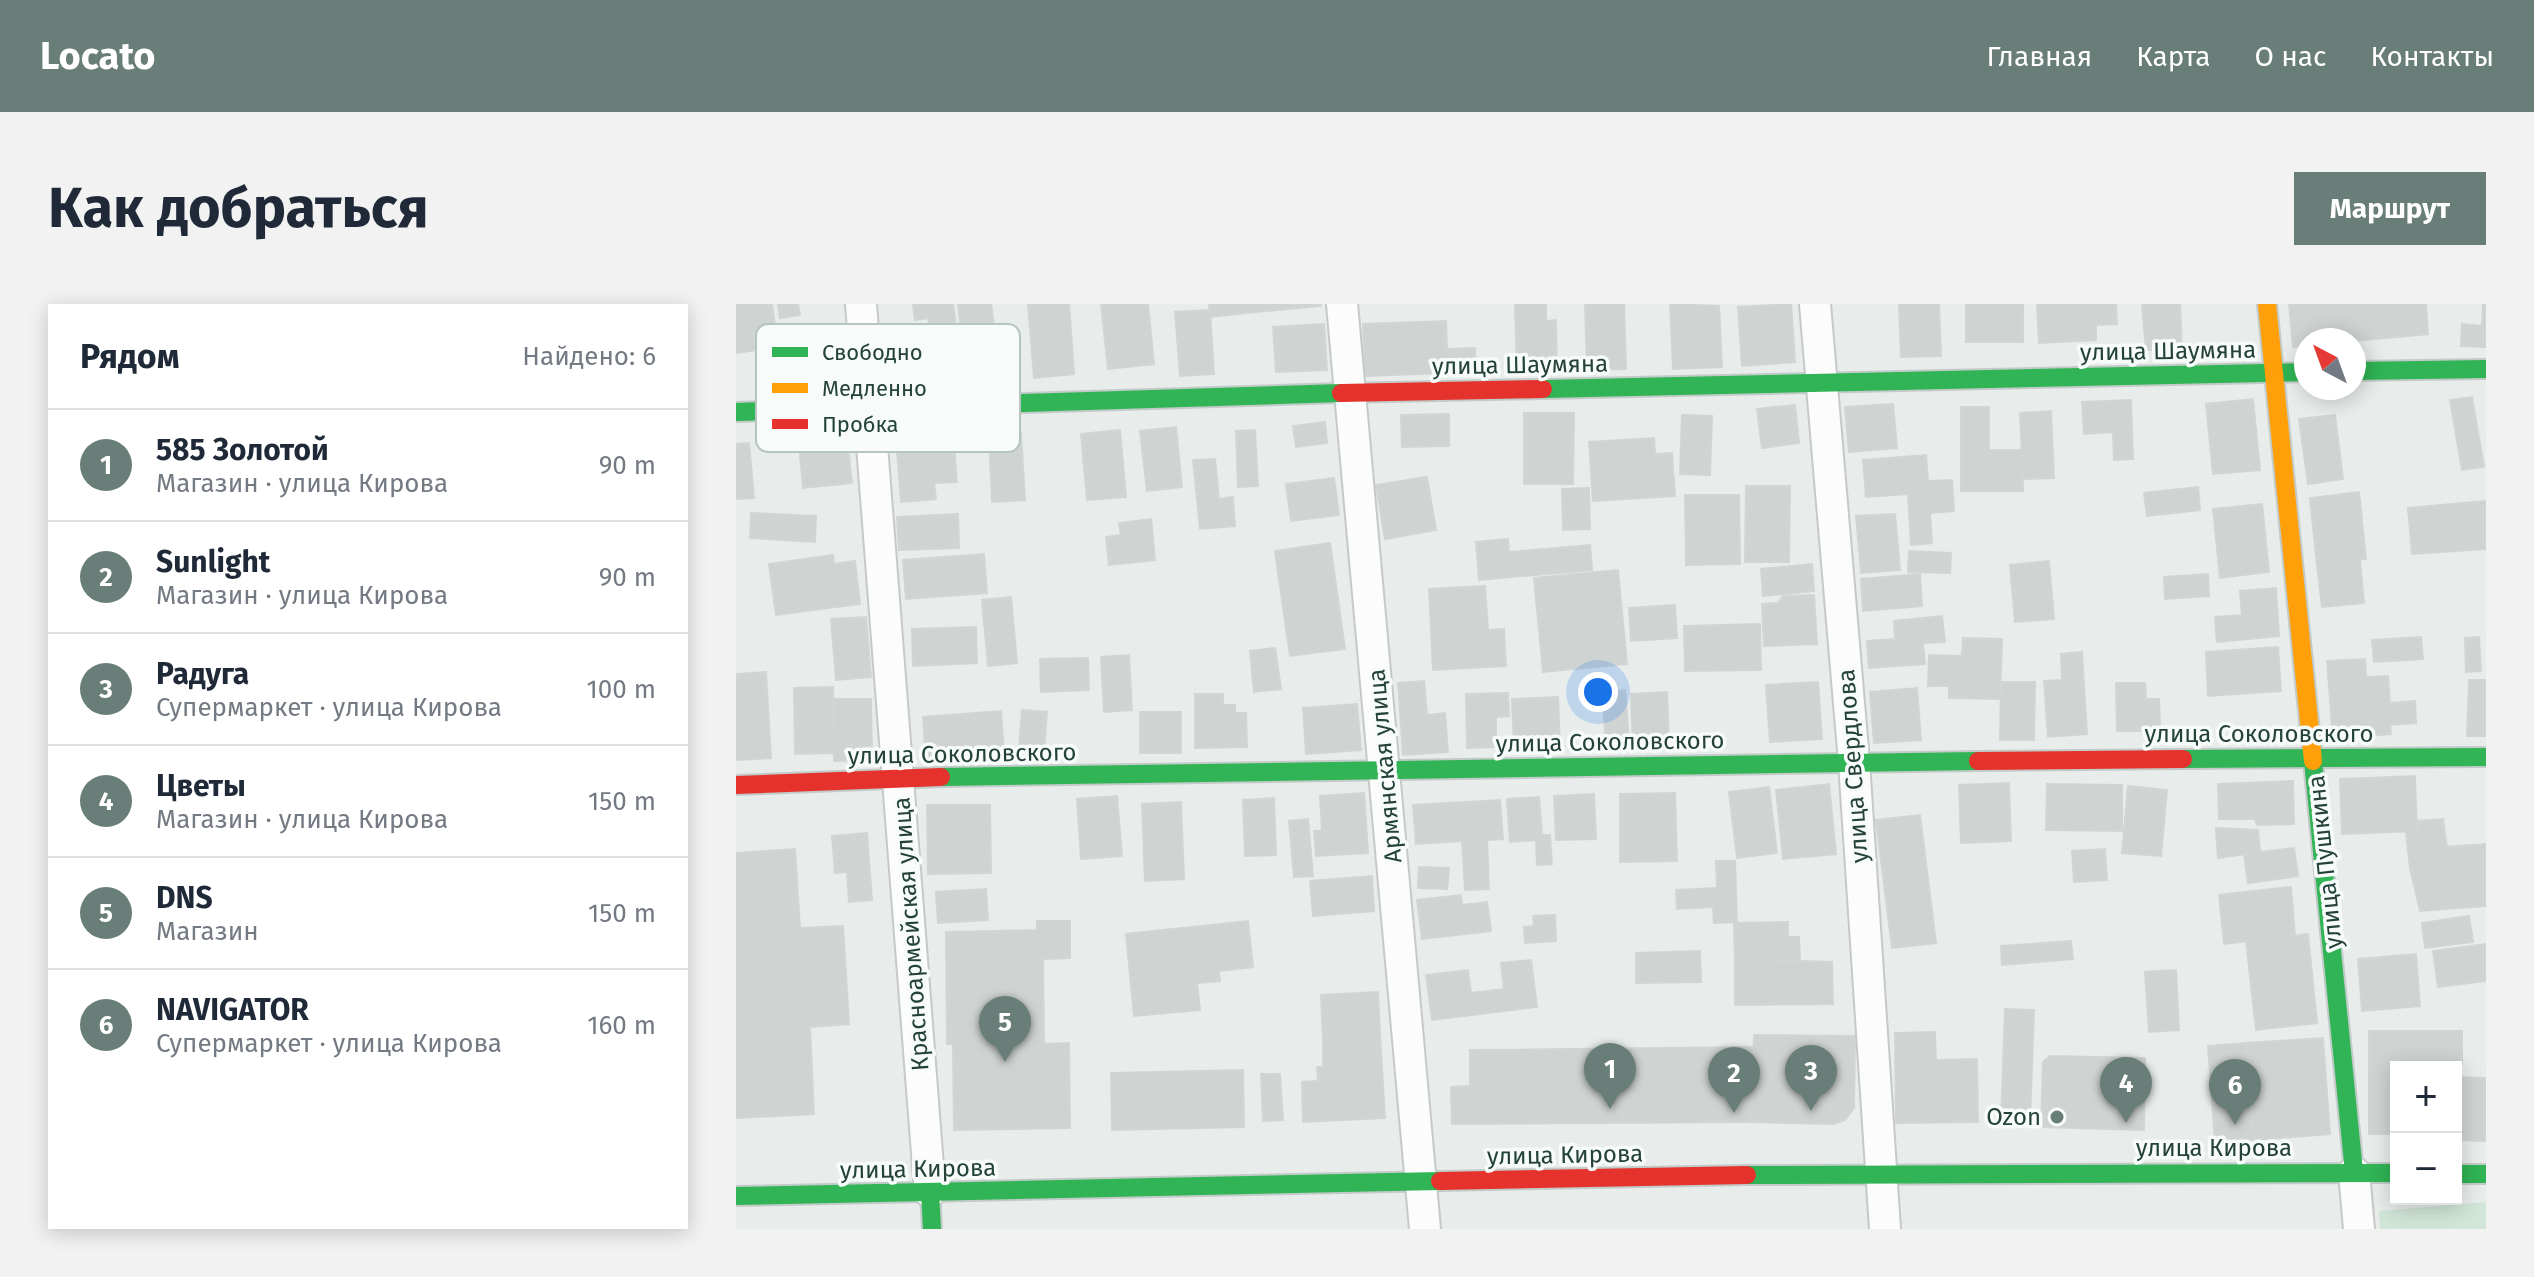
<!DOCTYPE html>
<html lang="ru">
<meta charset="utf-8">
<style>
body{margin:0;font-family:"Fira Sans",sans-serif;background:#f2f2f3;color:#1f2937}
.controls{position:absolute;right:24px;bottom:24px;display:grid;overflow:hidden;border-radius:0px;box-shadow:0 4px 20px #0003}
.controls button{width:72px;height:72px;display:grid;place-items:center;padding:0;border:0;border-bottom:2px solid #e0e1e3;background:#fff;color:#1f2937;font:40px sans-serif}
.compass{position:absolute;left:1558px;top:24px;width:72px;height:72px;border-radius:50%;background:#fff;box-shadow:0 4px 20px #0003;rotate:319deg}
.you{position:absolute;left:862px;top:388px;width:28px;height:28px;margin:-20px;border:6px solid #fff;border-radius:50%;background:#1a73e8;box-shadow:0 0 0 12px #1a73e833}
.badge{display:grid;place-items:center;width:52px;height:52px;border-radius:50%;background:#697e78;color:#fff;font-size:26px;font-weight:700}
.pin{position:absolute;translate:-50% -66px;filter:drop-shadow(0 2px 4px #0008)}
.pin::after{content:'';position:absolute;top:42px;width:28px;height:24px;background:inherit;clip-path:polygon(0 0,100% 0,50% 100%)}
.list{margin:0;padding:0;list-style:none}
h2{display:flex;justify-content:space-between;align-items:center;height:104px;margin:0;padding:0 32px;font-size:34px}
h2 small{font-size:26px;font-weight:400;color:#747a83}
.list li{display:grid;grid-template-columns:52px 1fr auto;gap:24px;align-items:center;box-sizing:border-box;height:112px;padding:0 32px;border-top:2px solid #e0e1e3}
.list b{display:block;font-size:30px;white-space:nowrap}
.list p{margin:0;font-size:26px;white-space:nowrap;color:#747a83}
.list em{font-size:26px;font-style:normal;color:#747a83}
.map{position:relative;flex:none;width:1750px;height:925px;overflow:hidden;border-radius:0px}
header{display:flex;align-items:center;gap:48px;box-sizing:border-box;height:112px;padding:0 40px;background:#697e78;color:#fff}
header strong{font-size:38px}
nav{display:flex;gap:44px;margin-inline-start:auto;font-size:28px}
.intro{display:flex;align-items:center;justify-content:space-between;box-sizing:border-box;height:192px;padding:0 48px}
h1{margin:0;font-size:56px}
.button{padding:20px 36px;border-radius:0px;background:#697e78;color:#fff;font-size:28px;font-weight:700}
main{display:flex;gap:48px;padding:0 48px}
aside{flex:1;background:#fff;border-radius:0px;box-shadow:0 4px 20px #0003}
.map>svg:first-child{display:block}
.green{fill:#d1e6d8}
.building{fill:#cfd4d2;stroke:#d1d6d4;stroke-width:2}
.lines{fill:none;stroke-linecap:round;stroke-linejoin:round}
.street-casing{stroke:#c5cac8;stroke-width:34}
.fast-casing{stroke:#c3cbc8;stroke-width:22}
.slow-casing{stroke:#c3cbc8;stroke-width:22}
.jam-casing{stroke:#c3cbc8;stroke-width:22}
.street{stroke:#fcfcfc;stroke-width:30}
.fast{stroke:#30b455;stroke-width:18}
.slow{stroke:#ff9f0a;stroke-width:18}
.jam{stroke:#e5322d;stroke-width:18}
.poi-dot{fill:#697e78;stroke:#f7fbf9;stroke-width:3}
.labels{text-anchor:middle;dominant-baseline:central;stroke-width:7;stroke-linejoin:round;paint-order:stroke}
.street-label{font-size:24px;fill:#24423a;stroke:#f7fbf9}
.poi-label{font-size:24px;fill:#24423a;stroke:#f7fbf9;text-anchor:end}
.key{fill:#f7fbf9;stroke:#b8c4c0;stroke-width:2}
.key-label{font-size:22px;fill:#24423a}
</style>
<header>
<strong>Locato</strong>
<nav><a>Главная</a><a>Карта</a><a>О нас</a><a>Контакты</a></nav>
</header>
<div class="intro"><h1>Как добраться</h1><a class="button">Маршрут</a></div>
<main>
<aside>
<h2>Рядом<small>Найдено: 6</small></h2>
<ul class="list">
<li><span class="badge">1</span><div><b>585 Золотой</b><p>Магазин · улица Кирова</p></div><em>90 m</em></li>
<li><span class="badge">2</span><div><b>Sunlight</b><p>Магазин · улица Кирова</p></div><em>90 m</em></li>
<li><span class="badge">3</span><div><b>Радуга</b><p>Супермаркет · улица Кирова</p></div><em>100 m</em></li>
<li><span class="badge">4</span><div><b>Цветы</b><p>Магазин · улица Кирова</p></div><em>150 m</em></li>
<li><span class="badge">5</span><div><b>DNS</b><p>Магазин</p></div><em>150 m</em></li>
<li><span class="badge">6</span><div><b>NAVIGATOR</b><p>Супермаркет · улица Кирова</p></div><em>160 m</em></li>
</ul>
</aside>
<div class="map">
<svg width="1750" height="925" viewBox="0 0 1750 925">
<rect width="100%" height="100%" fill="#e8edeb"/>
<!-- green -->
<path class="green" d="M1750 898V925H1644L1643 907Z"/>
<!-- building -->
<g class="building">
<path d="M0 0H36L42 43 0 49Z"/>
<path d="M42 0H62L64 11 44 14Z"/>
<path d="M177 0H217L220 23 194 26 192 14 179 16Z"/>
<path d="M222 0H255L258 22 225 26Z"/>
<path d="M292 0H333L338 70 298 74Z"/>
<path d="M365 0H412L418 60 372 65Z"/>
<path d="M473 0H509V9L474 13Z"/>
<path d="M509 0H584L585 2 509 9Z"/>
<path d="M779 0H810V17L820 16 821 69 781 71Z"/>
<path d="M849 0H888L890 65 851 66Z"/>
<path d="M934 0 983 2 986 63 937 65Z"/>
<path d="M1055 0 1059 58 1006 62 1002 3Z"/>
<path d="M1203 0 1205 52 1165 53 1163 1Z"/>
<rect x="1230" y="0" width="57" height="38"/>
<path d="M1301 0H1380L1381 20 1360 21V36L1303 39Z"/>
<path d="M1406 0H1444L1446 46H1410Z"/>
<path d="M1553 0H1690L1692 30 1618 37 1570 36V42L1557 43Z"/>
<path d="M1747 0H1750V43L1725 42 1726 20 1746 22Z"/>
<path d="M474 6 478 70 444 72 439 8Z"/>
<path d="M710 17 711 45 739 44 740 68 629 72 627 20Z"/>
<path d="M588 20 591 66 540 68 537 23Z"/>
<path d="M1736 93 1748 163 1726 166 1714 96Z"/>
<path d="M1517 95 1524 166 1477 170 1470 100Z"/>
<path d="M1395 96 1397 155 1378 156 1377 128 1348 130 1346 98Z"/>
<path d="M1157 100 1161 144 1113 148 1109 103Z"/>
<path d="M1059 101 1063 139 1026 144 1021 105Z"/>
<path d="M1225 103H1253V146H1286L1287 187H1225Z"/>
<path d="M1315 107 1318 174 1287 175 1284 109Z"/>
<path d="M788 109H838L837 180H788Z"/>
<path d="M713 110V142L666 143 665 111Z"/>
<path d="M946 111 976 112 974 171 944 170Z"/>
<path d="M1599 111 1607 175 1572 180 1563 115Z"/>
<path d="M589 118 591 139 560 143 557 122Z"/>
<path d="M440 123 446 183 411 187 404 127Z"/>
<path d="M384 126 390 193 351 196 345 130Z"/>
<path d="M519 126 522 182 502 183 500 127Z"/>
<path d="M285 129 289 196 256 198 253 131Z"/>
<path d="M217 130 221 178 198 179 200 195 165 198 160 135Z"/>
<path d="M111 134 116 179 67 184 63 139Z"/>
<path d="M918 134 919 150 936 149 939 192 857 197 853 138Z"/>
<path d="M13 139 18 194 0 195V140Z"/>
<path d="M1190 151 1192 177 1216 176 1218 207 1194 209 1196 239 1175 241 1172 190 1130 193 1127 156Z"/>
<path d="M479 155 483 195 497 193 499 222 464 225 457 156Z"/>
<path d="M691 173 700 226 649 235 640 181Z"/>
<path d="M598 174 603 211 555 217 550 180Z"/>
<path d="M1010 182H1054L1053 258H1009Z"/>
<path d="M1462 183 1464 206 1411 212 1408 189Z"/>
<path d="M853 184 854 225 827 226 826 185Z"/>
<path d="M1623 188 1630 255 1581 261 1574 194Z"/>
<path d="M949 191H1003L1004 260 950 261Z"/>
<path d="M1750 197V245L1676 250 1672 204Z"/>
<path d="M1526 200 1533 268 1484 274 1477 205Z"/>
<path d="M15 209 80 212 79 238 14 234Z"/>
<path d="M222 210 223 244 163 246 161 213Z"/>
<path d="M1159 210 1164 266 1125 269 1120 212Z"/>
<path d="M415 215 419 256 373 261 370 233 385 231 383 219Z"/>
<path d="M772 235 773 248 854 241 856 266 743 276 740 238Z"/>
<path d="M594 239 609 345 554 352 539 247Z"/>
<path d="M1173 247 1215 249 1214 269 1172 268Z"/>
<path d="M248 250 251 289 170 295 167 256Z"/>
<path d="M97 251 98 260 119 257 124 300 40 311 33 260Z"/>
<path d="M1624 256 1628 299 1586 303 1581 261Z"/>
<path d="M1313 257 1318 315 1279 318 1274 261Z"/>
<path d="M1076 260 1078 287 1027 292 1025 265Z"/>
<path d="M882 266 891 360 807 368 798 274Z"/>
<path d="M1184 270 1186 302 1127 307 1125 275Z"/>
<path d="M1472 270 1473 292 1429 295 1428 273Z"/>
<path d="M749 282 752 326 768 325 770 362 697 366 693 285Z"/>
<path d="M1540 284 1543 332 1481 338 1479 313 1506 311 1504 287Z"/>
<path d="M1078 291 1081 340 1028 342 1026 300 1042 299 1047 292Z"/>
<path d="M275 293 281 359 252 362 246 296Z"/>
<path d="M939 301 941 334 895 337 893 304Z"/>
<path d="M1206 312 1209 338 1187 339 1189 360 1133 364 1131 337 1159 335 1158 317Z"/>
<path d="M130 313 135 373 100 376 95 315Z"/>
<path d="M1024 320 1025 366 949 367 948 322Z"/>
<path d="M240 323 241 359 177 362 176 325Z"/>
<path d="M1685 333 1687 355 1638 358 1636 336Z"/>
<path d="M1743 333 1745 367 1730 368 1729 334Z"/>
<path d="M1227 334 1266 335 1264 395 1213 394V382H1192L1193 351 1226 352Z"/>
<path d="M1542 343 1545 387 1472 392 1470 348Z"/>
<path d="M539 344 545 385 518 388 514 347Z"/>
<path d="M1346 348 1351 430 1312 433 1308 377 1326 376 1325 350Z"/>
<path d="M393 351 396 406 368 408 365 353Z"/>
<path d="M352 354 353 386 305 388 304 355Z"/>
<path d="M1629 355 1630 373 1652 372 1654 399 1679 397 1680 419 1654 421 1655 430 1597 435 1591 357Z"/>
<path d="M30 368 35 454 0 456V370Z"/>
<path d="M1733 376H1750V432H1731Z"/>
<path d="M688 377 691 411 709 409 712 448 667 451 662 379Z"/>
<path d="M1082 378 1086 435 1034 438 1030 381Z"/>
<path d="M1265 378H1299L1298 436H1264Z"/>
<path d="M1380 379H1409L1410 395H1423L1424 427H1381Z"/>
<path d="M97 383 98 449 59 450 58 384Z"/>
<path d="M1181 384 1185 436 1138 439 1134 388Z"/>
<path d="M889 386 893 436 870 439 866 388Z"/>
<path d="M931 388 933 439 897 441 895 390Z"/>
<path d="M772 389 773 412 760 413V443L731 444 730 390Z"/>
<path d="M459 390H487V401H499V409H510L511 443 459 444Z"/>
<path d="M822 393 824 441 778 443 776 395Z"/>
<path d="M97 395H135L136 456 98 457Z"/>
<path d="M621 400 625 446 570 450 567 404Z"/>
<path d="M286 406 311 408 308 446 283 444Z"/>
<path d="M265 407 268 451 190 456 187 413Z"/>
<rect x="404" y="408" width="41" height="41"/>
<path d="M1679 472 1681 527 1606 530 1604 475Z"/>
<path d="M1557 477 1558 520 1521 521 1519 515H1483L1482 480Z"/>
<path d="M1273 479 1275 537 1225 539 1223 481Z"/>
<path d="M1093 480 1100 550 1047 555 1040 486Z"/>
<path d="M1311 480 1386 481V527L1310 526Z"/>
<path d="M1392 482 1431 486 1425 552 1386 549Z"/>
<path d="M1033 483 1041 549 1001 554 993 488Z"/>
<path d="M628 489 632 549 580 552 578 527H586L584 492Z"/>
<path d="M939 489 941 557 884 558V490Z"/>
<path d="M858 490 860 535 820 536 818 492Z"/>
<path d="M381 492 386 552 345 555 341 495Z"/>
<path d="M803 493 806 531H814L816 560 801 561 800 536 774 538 771 495Z"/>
<path d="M538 494 540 551 509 552 507 496Z"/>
<path d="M764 496 767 535 751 536 753 585 729 586 726 537 680 540 677 501Z"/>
<path d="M445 498 448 575 409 577 406 500Z"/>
<path d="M191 501H254L255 569 192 570Z"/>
<path d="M1184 511 1200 639 1156 644 1140 516Z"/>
<path d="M572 515 577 572 558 573 553 517Z"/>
<path d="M1707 515 1713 559 1674 564 1670 528 1681 527V517Z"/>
<path d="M1480 524 1522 526 1524 548 1482 554Z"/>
<path d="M131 529 136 596 113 598 111 568 99 569 96 532Z"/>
<path d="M1750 540V602L1684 607 1674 564 1713 559 1710 543Z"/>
<path d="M1558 544 1562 572 1512 579 1508 550Z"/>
<path d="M59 545 64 624 107 622 113 720 74 723 78 810 0 814V549Z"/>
<path d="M1369 545 1371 576 1338 578 1336 547Z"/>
<path d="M980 557H999L1001 618 978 619 977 603 941 605 940 586 981 584Z"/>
<path d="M683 563 713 564 711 585 682 584Z"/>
<path d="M636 572 638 607 577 612 574 577Z"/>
<path d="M1555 583 1559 632 1488 640 1483 591Z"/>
<path d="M250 585 252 616 202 619 200 588Z"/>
<path d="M725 591 726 601 751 598 755 627 686 635 681 596Z"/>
<path d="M819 611 820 637 789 639 788 623 798 622 797 612Z"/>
<path d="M1733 612 1737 638 1689 644 1686 619Z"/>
<path d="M301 617H334V654L307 655 308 740 333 739 334 824 218 826 217 740H211L210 628 301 626Z"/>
<path d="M512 617 517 663 483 667 484 677 461 679 464 706 398 712 390 630Z"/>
<path d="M1052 618V633H1063L1064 657 999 658 998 619Z"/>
<path d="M1572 630 1581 719 1520 726 1510 637Z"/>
<path d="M1335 637 1337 655 1266 661 1265 642Z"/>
<path d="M1750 640V677L1702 683 1697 647Z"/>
<path d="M964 647 965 678 900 679V649Z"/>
<path d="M1680 650 1684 702 1626 707 1622 655Z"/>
<path d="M795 656 801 703 696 716 690 671 732 666 735 689 768 685 765 659Z"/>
<path d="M1064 657 1096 658 1097 700 999 701V658Z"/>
<path d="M1440 666 1443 726 1413 728 1409 668Z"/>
<path d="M642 688 644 730 587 733 585 691Z"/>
<path d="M1269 705 1298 706 1294 818 1265 817Z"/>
<path d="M1633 727H1726V761L1660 763V830H1633Z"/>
<path d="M1199 728 1200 756 1241 755 1242 818 1160 819 1159 729Z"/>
<path d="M644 730 649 814 567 818 566 778 582 777 581 763H587V733Z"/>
<path d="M1018 731 1119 732 1118 804 1109 816 1098 820 1016 818Z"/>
<path d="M1587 734 1594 830 1518 836 1511 739Z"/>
<path d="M1511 739 1518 836 1479 839 1472 742Z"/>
<path d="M1018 743 1016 818 716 820 715 783 734 782V746Z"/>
<path d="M1314 752 1409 754 1408 826 1305 823 1307 758Z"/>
<path d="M507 766 508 823 376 826 375 769Z"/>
<path d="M525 770H544L547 816 527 817Z"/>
<path d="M1720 773 1750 774V837L1720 836Z"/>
</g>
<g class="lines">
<!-- street casing -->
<g class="street-casing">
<g id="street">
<path d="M125 0 194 888"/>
<path d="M606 0 689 925"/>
<path d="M1079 0 1118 458 1149 925"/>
<path d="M1618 868 1623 925"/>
</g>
</g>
<!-- fast casing -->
<g class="fast-casing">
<g id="fast">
<path d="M1618 67 1750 65"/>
<path d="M807 85 1570 68"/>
<path d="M0 108 605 89"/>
<path d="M1447 455 1750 453"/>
<path d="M1577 457 1618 868"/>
<path d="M205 473 1242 457"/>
<path d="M1720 870H1750"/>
<path d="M1011 871 1660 869"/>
<path d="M194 888 196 925"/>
<path d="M0 892 704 877"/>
</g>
</g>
<!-- slow casing -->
<g class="slow-casing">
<path id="slow" d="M1531 0 1577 457"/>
</g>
<!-- jam casing -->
<g class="jam-casing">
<g id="jam">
<path d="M605 89 807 85"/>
<path d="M1242 457 1447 455"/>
<path d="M0 481 205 473"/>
<path d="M704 877 1011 871"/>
</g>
</g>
<!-- street -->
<use href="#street" class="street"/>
<!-- fast -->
<use href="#fast" class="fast"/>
<!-- slow -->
<use href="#slow" class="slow"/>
<!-- jam -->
<use href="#jam" class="jam"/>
</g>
<!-- markers -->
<circle class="poi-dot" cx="1321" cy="813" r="8"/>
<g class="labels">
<!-- street labels -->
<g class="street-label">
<text transform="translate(1432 47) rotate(-1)">улица Шаумяна</text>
<text transform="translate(784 61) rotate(-1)">улица Шаумяна</text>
<text x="1523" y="430">улица Соколовского</text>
<text transform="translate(874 438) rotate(-1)">улица Соколовского</text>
<text transform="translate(226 450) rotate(-1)">улица Соколовского</text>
<text transform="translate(649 462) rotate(-95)">Армянская улица</text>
<text transform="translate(1117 462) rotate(-94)">улица Свердлова</text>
<text transform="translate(1589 558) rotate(-96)">улица Пушкина</text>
<text transform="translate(175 630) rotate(-94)">Красноармейская улица</text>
<text x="1478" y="844">улица Кирова</text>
<text transform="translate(829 851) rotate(-1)">улица Кирова</text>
<text transform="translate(182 865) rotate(-1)">улица Кирова</text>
</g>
<!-- poi labels -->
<g class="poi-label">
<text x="1305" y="813">Ozon</text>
</g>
</g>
<!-- legend -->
<rect x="20" y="20" width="264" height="128" rx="12" class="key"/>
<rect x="36" y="43" width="36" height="10" fill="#30b455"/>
<rect x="36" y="79" width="36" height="10" fill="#ff9f0a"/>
<rect x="36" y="115" width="36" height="10" fill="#e5322d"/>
<g class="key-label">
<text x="86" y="56">Свободно</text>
<text x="86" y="92">Медленно</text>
<text x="86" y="128">Пробка</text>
</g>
</svg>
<div class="controls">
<button>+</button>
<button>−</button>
</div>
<svg class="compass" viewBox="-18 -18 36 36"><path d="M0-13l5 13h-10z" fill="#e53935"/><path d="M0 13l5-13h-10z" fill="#747a83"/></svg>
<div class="you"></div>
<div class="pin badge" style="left:874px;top:805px">1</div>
<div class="pin badge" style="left:998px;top:809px">2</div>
<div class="pin badge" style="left:1075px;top:807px">3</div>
<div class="pin badge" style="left:1390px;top:819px">4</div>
<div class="pin badge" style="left:269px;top:758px">5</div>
<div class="pin badge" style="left:1499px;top:821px">6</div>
</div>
</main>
